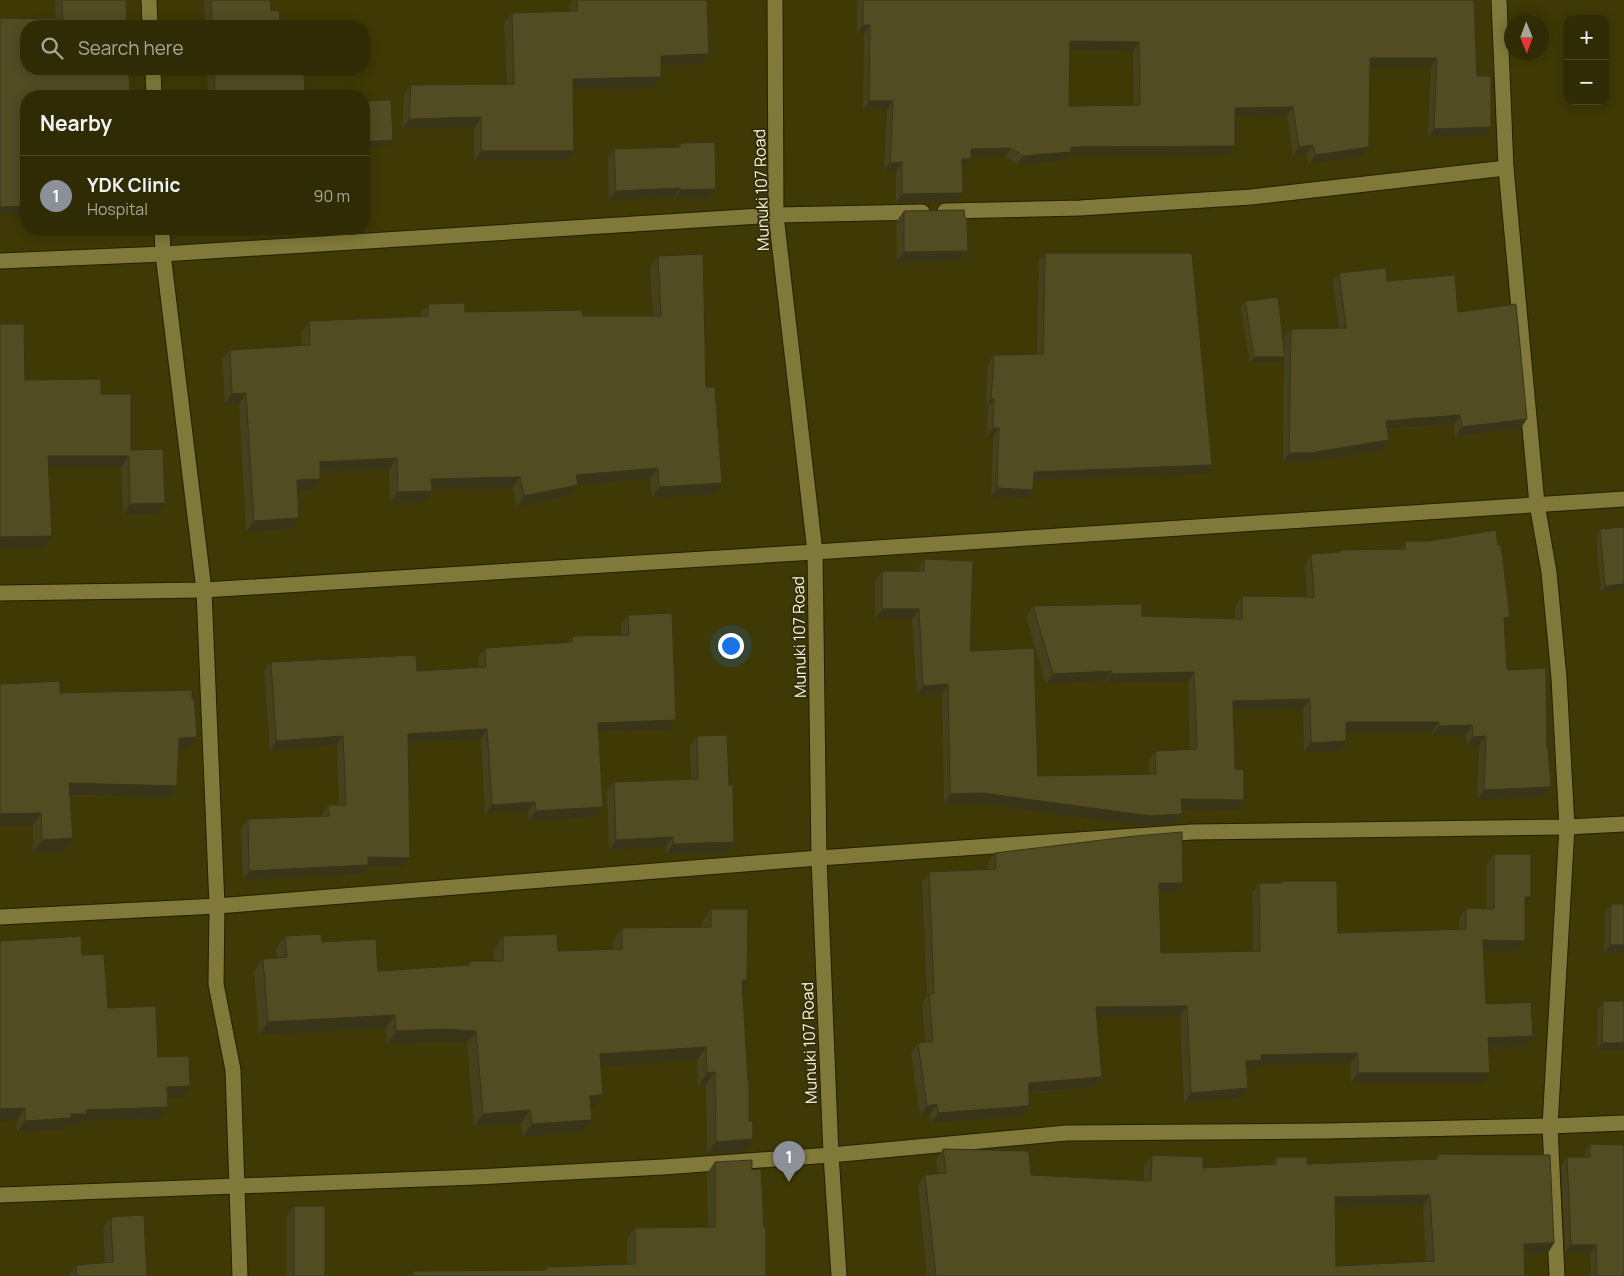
<!DOCTYPE html>
<meta charset="utf-8">
<style>
body{margin:0;font-family:Manrope,sans-serif;background:#3b3713;color:#f1f3f6}
.controls{position:absolute;right:15px;top:15px;display:grid;overflow:hidden;border-radius:10px;box-shadow:0 2px 12px #0003}
.controls button{width:45px;height:45px;display:grid;place-items:center;padding:0;border:0;border-bottom:1px solid #4a4726;background:#2f2b04;color:#f1f3f6;font:25px sans-serif}
.compass{position:absolute;left:1504px;top:15px;width:45px;height:45px;border-radius:50%;background:#2f2b04;box-shadow:0 2px 12px #0003;rotate:179deg}
.you{position:absolute;left:730px;top:645px;width:18px;height:18px;margin:-12px;border:4px solid #fff;border-radius:50%;background:#1a73e8;box-shadow:0 0 0 8px #1a73e833}
.badge{display:grid;place-items:center;width:32px;height:32px;border-radius:50%;background:#8c9099;color:#fff;font-size:16px;font-weight:700}
.pin{position:absolute;translate:-50% -41px;filter:drop-shadow(0 1px 2px #0008)}
.pin::after{content:'';position:absolute;top:26px;width:18px;height:15px;background:inherit;clip-path:polygon(0 0,100% 0,50% 100%)}
.list{margin:0;padding:0;list-style:none}
h2{display:flex;justify-content:space-between;align-items:center;height:65px;margin:0;padding:0 20px;font-size:21px}
h2 small{font-size:16px;font-weight:400;color:#a7a79a}
.list li{display:grid;grid-template-columns:32px 1fr auto;gap:15px;align-items:center;box-sizing:border-box;height:80px;padding:0 20px;border-top:1px solid #4a4726}
.list b{display:block;font-size:19px;white-space:nowrap}
.list p{margin:0;font-size:16px;white-space:nowrap;color:#a7a79a}
.list em{font-size:16px;font-style:normal;color:#a7a79a}
.icon{flex:none;width:28px;height:28px;fill:none;stroke:currentColor;stroke-width:2;stroke-linecap:round;stroke-linejoin:round}
.map{position:relative;flex:none;width:1624px;height:1276px;overflow:hidden}
.search{position:absolute;background:#2f2b04;box-shadow:0 2px 12px #0003;left:20px;top:20px;width:350px;height:55px;display:flex;align-items:center;gap:12px;box-sizing:border-box;padding:0 18px;border-radius:20px;color:#a7a79a;font-size:19px}
.panel{position:absolute;background:#2f2b04;box-shadow:0 2px 12px #0003;left:20px;top:90px;width:350px;height:145px;border-radius:20px}
.map>svg:first-child{display:block}
.lines{fill:none;stroke-linecap:round;stroke-linejoin:round}
.minor-casing{stroke:#242000;stroke-width:17}
.minor{stroke:#80793a;stroke-width:15}
.wall{fill:#46411d;fill-rule:evenodd}
.shaded-wall{fill:#393518}
.building{fill:#514c22;stroke:#393518;fill-rule:evenodd}
.labels{text-anchor:middle;dominant-baseline:central;stroke-width:4;stroke-linejoin:round;paint-order:stroke}
.street-label{font-size:16px;fill:#f9f6d6;stroke:#332f0e}
</style>
<div class="map">
<svg width="1624" height="1276" viewBox="0 0 1624 1276">
<rect width="100%" height="100%" fill="#3f3906"/>
<g class="lines">
<!-- minor casing -->
<g class="minor-casing">
<g id="minor">
<path d="M149 0 150 26"/>
<path d="M775 0 776 215 815 552 819 858 831 1155 839 1276"/>
<path d="M1499 0 1506 168 1537 504 1549 572 1559 678 1567 827 1550 1126 1557 1276"/>
<path d="M153 69 154 96"/>
<path d="M945 211 1080 208 1251 197 1506 168"/>
<path d="M162 229 163 254 204 590 217 906 216 984 233 1070 240 1276"/>
<path d="M0 261 163 254 776 215 922 212"/>
<path d="M0 593 204 590 815 552 1624 499"/>
<path d="M0 917 217 906 819 858 1192 832 1567 827 1624 824"/>
<path d="M0 1195 476 1177 663 1167 831 1155 1066 1133 1326 1131 1550 1126 1624 1123"/>
</g>
</g>
<!-- minor -->
<use href="#minor" class="minor"/>
</g>
<!-- wall -->
<g class="wall">
<path d="M55 0H126L0 215 56 19Z"/>
<path d="M204 0H270L271 11 280 21 302 26H205Z"/>
<path d="M573 0H707L709 54 702 64 661 66V77L654 88 573 89 574 151 566 161H474V128L402 129 404 95 411 85 507 84 504 23 512 13 570 11V5Z"/>
<path d="M857 0H1474L1477 76 1491 127 1485 136 1428 137 1431 67H1370L1369 147 1363 156 1309 164 1307 153 1293 156 1287 115 1235 116 1229 155 1069 156 1065 161 1017 164 1005 157H971V159L965 167H962L957 201 896 203V171H884L887 109 863 110 864 34H857ZM1070 50 1133 51 1134 105 1069 106Z"/>
<path d="M207 69H304L305 96H208Z"/>
<path d="M680 143 716 189 709 198 674 199V197L609 200 608 158 614 149 677 147Z"/>
<path d="M904 211 965 218 968 251 961 261 897 262 896 222Z"/>
<path d="M1045 253 1206 474 1034 480 1033 490 1028 498 991 497 993 437H987L988 407H986L988 363 994 355 1037 354 1039 262Z"/>
<path d="M658 256 706 387 714 494 652 498 650 479 578 485 571 495 517 507 513 488 432 489 424 502 390 503 389 469 320 472V479L313 490 297 491 292 529 246 532 239 404H225L222 360 230 350 302 346V332L309 321 420 316V315L428 304 465 312 583 316H653L650 267Z"/>
<path d="M1339 273 1387 281 1458 312 1521 428 1455 436 1454 424 1387 430 1389 440 1383 450 1304 462H1283L1284 358 1281 362 1250 363 1241 307 1245 301 1284 349V338L1291 329H1339L1333 282Z"/>
<path d="M0 324 25 380 101 394 131 450 157 514 123 515 121 467H49L44 547 0 548Z"/>
<path d="M1600 529 1624 590 1601 592 1596 535Z"/>
<path d="M1405 541 1504 626 1507 670 1544 796 1477 800 1479 745 1467 746 1466 735 1432 736V732H1346L1340 751 1304 752 1303 709 1233 710 1235 769 1244 800 1237 810 1182 809V814L1175 824 1144 826 975 803 944 804 942 694 917 696 912 619H875V581L882 571H918V569L924 559 970 651 1038 776 1149 775V760L1155 751 1190 750 1188 682 1106 683V681L1046 684 1026 616 1033 606 1142 616 1235 618V606L1242 596 1307 597 1305 564 1311 554 1338 553 1340 550 1400 549Z"/>
<path d="M628 615 676 720 669 730 599 732 603 807 597 817 529 821 528 811 485 814 481 739 408 743 410 858 403 867 367 866 362 874 243 880 241 828 248 819 322 816V814L328 805H339L337 745 270 751 264 671 271 662 417 671 479 668 478 657 485 648 567 643 572 636H622L621 624Z"/>
<path d="M60 693 192 698 197 737 188 749 178 750 177 786 169 798 70 796 73 838 64 851 33 852V825Z"/>
<path d="M697 736 729 785 734 842 727 852 666 854V847L609 850 607 792 614 782 691 779 690 746Z"/>
<path d="M995 853 1176 893H1159L1161 953 1253 951 1252 893 1259 883H1281L1282 881 1338 933 1459 929V918L1466 908H1487V864L1494 854 1525 907V941L1518 951H1483L1486 1004 1525 1046 1488 1048 1483 1083H1351V1063L1258 1065 1255 1070H1247L1248 1088 1240 1098 1184 1103 1180 1016 1097 1017 1102 1077 1095 1087 1029 1093 1022 1116 931 1123 930 1115 920 1116 911 1053 918 1043 925 1042 922 1004 927 997 922 882 929 872 988 869V863Z"/>
<path d="M1611 904H1624V953H1604L1605 912Z"/>
<path d="M711 909 743 986 744 1152 707 1154 706 1085 698 1086 697 1060 601 1066 594 1108H591L583 1132 523 1137 521 1123 474 1126 467 1043 434 1042 387 1044 386 1028 259 1035 254 972 263 959 277 958 276 948 285 936 322 942 378 971 467 965 470 961H494V949L503 936 558 951 613 949V941L622 928 702 927V922Z"/>
<path d="M82 955 108 1008 158 1057 182 1098H168L160 1119 81 1121 78 1125 66 1126 63 1130 17 1132V1120Z"/>
<path d="M1603 1001H1624V1050H1597L1598 1009Z"/>
<path d="M1590 1144 1624 1276H1591L1590 1253H1565L1561 1165 1567 1157H1585V1152Z"/>
<path d="M943 1149 1031 1175 1144 1180V1166L1152 1155 1203 1168 1271 1165 1276 1157 1307 1164 1434 1159 1438 1154 1554 1243 1547 1254H1524L1525 1276H927L918 1185 925 1175 938 1174 936 1159ZM1423 1206 1426 1262 1336 1266 1335 1207Z"/>
<path d="M715 1162 752 1170 764 1227 766 1276H410L413 1271 544 1270 546 1267 627 1264V1238L635 1228 708 1227 707 1173Z"/>
<path d="M294 1206 325 1276H287V1216Z"/>
<path d="M111 1217 147 1276H69L76 1265 105 1263 103 1227Z"/>
</g>
<!-- shaded-wall -->
<g class="shaded-wall">
<path d="M863 25H870L864 34H857Z"/>
<path d="M1070 41 1139 42 1133 51 1064 50Z"/>
<path d="M709 54 702 64 654 66 661 56Z"/>
<path d="M1370 58H1437L1431 67H1364Z"/>
<path d="M661 77 654 88 566 89 573 79Z"/>
<path d="M869 101H893L887 109 863 110Z"/>
<path d="M1293 107 1287 115 1229 116 1235 108Z"/>
<path d="M481 117 474 128 402 129 409 119Z"/>
<path d="M1491 127 1485 136 1428 137 1434 129Z"/>
<path d="M393 140 389 146 364 147V142Z"/>
<path d="M1313 145 1307 153 1293 156 1299 147Z"/>
<path d="M1235 146 1229 155 1069 156 1065 161 1017 164 1023 156 1071 147Z"/>
<path d="M1369 147 1363 156 1309 164 1315 155Z"/>
<path d="M1011 148 1005 157H964L971 149Z"/>
<path d="M481 151H574L566 161H474Z"/>
<path d="M962 159H971L965 167 956 168Z"/>
<path d="M902 162 896 171H884L890 163Z"/>
<path d="M680 188 674 197 609 200 616 191Z"/>
<path d="M716 189 709 198 674 199 680 190Z"/>
<path d="M963 193 957 201 896 203 902 194Z"/>
<path d="M26 206V214L0 215V207Z"/>
<path d="M89 229H101L99 230Z"/>
<path d="M968 251 961 261 897 262 904 252Z"/>
<path d="M1254 357H1285L1281 362 1250 363Z"/>
<path d="M246 393 239 404H225L232 394Z"/>
<path d="M991 399H994L988 407H986Z"/>
<path d="M1460 415 1454 424 1379 430 1386 421Z"/>
<path d="M1527 419 1521 428 1455 436 1462 427Z"/>
<path d="M993 428H999L993 437H987Z"/>
<path d="M1389 440 1383 450 1304 462H1283L1289 453Z"/>
<path d="M48 456H129L121 467H41Z"/>
<path d="M397 458 389 469 312 472 320 462Z"/>
<path d="M1212 465 1206 474 1028 480 1034 472Z"/>
<path d="M658 468 650 479 578 485 571 495 517 507 524 496 576 475Z"/>
<path d="M520 477 513 488 424 489 431 479Z"/>
<path d="M320 479 313 490 289 491 297 480Z"/>
<path d="M722 483 714 494 652 498 659 487Z"/>
<path d="M997 488 1033 490 1028 498 991 497Z"/>
<path d="M432 491 424 502 390 503 398 492Z"/>
<path d="M165 503 157 514 123 515 130 504Z"/>
<path d="M299 518 292 529 246 532 254 521Z"/>
<path d="M52 536 44 547 0 548V537Z"/>
<path d="M1624 584V590L1601 592 1605 586Z"/>
<path d="M882 609H919L912 619H875Z"/>
<path d="M1510 617 1503 627 1504 618Z"/>
<path d="M1112 671 1106 681 1046 684 1053 674Z"/>
<path d="M1194 672 1188 682 1106 683 1112 674Z"/>
<path d="M948 684 942 694 917 696 923 686Z"/>
<path d="M1310 699 1303 709 1226 710 1233 701Z"/>
<path d="M676 720 669 730 592 732 598 723Z"/>
<path d="M1346 722H1439L1432 732H1340Z"/>
<path d="M1472 725 1466 735 1432 736 1439 726Z"/>
<path d="M487 729 481 739 401 743 408 734Z"/>
<path d="M343 736 337 745 270 751 276 741Z"/>
<path d="M1486 736 1479 745 1467 746 1473 737Z"/>
<path d="M197 737 188 749 170 751 179 738Z"/>
<path d="M1346 741 1340 751 1304 752 1311 743Z"/>
<path d="M69 783 177 786 169 798 60 795Z"/>
<path d="M1551 787 1544 796 1477 800 1484 790Z"/>
<path d="M982 793 1182 814 1175 824 1144 826 975 803 944 804 950 794Z"/>
<path d="M1181 799 1244 800 1237 810 1175 809Z"/>
<path d="M535 802 528 811 485 814 492 805Z"/>
<path d="M603 807 597 817 529 821 536 811Z"/>
<path d="M41 813 33 825 0 826V814Z"/>
<path d="M673 837 666 847 609 850 616 840Z"/>
<path d="M73 838 64 851 33 852 42 840Z"/>
<path d="M734 842 727 852 666 854 673 844Z"/>
<path d="M368 857 410 858 403 867 367 866 362 874 243 880 249 871Z"/>
<path d="M1159 883H1183L1176 893H1152Z"/>
<path d="M1525 897H1531L1524 908Z"/>
<path d="M1483 940 1525 941 1518 951H1476Z"/>
<path d="M1610 945H1624V953H1604Z"/>
<path d="M747 980 738 993 742 981Z"/>
<path d="M1187 1006 1180 1016 1089 1017 1096 1007Z"/>
<path d="M395 1015 386 1028 259 1035 268 1022Z"/>
<path d="M443 1029 476 1031 467 1043 434 1042 387 1044 396 1031Z"/>
<path d="M1533 1036 1525 1046 1481 1048 1488 1038Z"/>
<path d="M1602 1043H1624V1050H1597Z"/>
<path d="M706 1047 697 1060 591 1067 600 1054Z"/>
<path d="M1358 1053 1351 1063 1258 1065 1255 1070 1239 1071 1246 1061 1261 1055Z"/>
<path d="M715 1072 706 1085 698 1086 707 1073Z"/>
<path d="M1358 1073H1490L1483 1083H1351Z"/>
<path d="M1102 1077 1095 1087 1022 1093 1029 1083Z"/>
<path d="M190 1086 182 1098H159L167 1087Z"/>
<path d="M1248 1088 1240 1098 1184 1103 1191 1093Z"/>
<path d="M603 1095 594 1108 581 1109 590 1096Z"/>
<path d="M937 1104 930 1115 920 1116 927 1106Z"/>
<path d="M1029 1106 1022 1116 931 1123 938 1113Z"/>
<path d="M168 1107 160 1119 81 1121 78 1125 66 1126 63 1130 17 1132 25 1121 71 1114 86 1110Z"/>
<path d="M25 1108 17 1120 0 1121V1109Z"/>
<path d="M530 1110 521 1123 474 1126 483 1114Z"/>
<path d="M592 1120 583 1132 523 1137 532 1124Z"/>
<path d="M753 1139 744 1152 707 1154 716 1142Z"/>
<path d="M1430 1195 1423 1206 1328 1207 1335 1197Z"/>
<path d="M1554 1243 1547 1254H1516L1524 1244Z"/>
<path d="M1571 1245H1596L1590 1253H1565Z"/>
</g>
<!-- building -->
<g class="building">
<path d="M62 0H126L127 26H26V69H129L130 96H26V206L0 207V18L63 19Z"/>
<path d="M211 0H270L271 11 279 10 280 21 302 20V26H212Z"/>
<path d="M577 0H707L709 54 661 56V77L573 79 574 151H481V117L409 119 411 85 514 84 512 13 577 11Z"/>
<path d="M863 0H1474L1477 76H1491V127L1434 129 1437 58H1370L1369 147 1315 155 1313 145 1299 147 1293 107 1235 108V146L1071 147V152L1023 156 1011 148 971 149V159H962L963 193 902 194V162L890 163 893 101H869L870 25H863ZM1070 41 1139 42 1140 105 1069 106Z"/>
<path d="M214 69H304L305 96H215Z"/>
<path d="M391 100 393 140 364 142V101Z"/>
<path d="M715 142 716 189 680 190V188L616 191 614 149 680 147V143Z"/>
<path d="M964 210 965 218H967L968 251 904 252V211Z"/>
<path d="M1045 253H1192L1212 465 1034 472 1033 490 997 488 999 428H993L994 399H991L994 355 1043 354Z"/>
<path d="M703 254 706 387H715L722 483 659 487 658 468 576 475 578 485 524 496 520 477 431 479 432 491 398 492 397 458 320 462V479L297 480 299 518 254 521 246 393 232 394 230 350 310 345 309 321 428 316V304L465 303V312L582 310 583 316H661L658 256Z"/>
<path d="M1386 268 1387 281 1455 275 1458 312 1516 304 1527 419 1462 427 1460 415 1386 421 1389 440 1310 453H1289L1291 329 1346 328 1339 273Z"/>
<path d="M1278 297 1285 357H1254L1245 301Z"/>
<path d="M0 324H24L25 380 101 379V394H131V450L163 449 165 503 130 504 129 456H48L52 536 0 537Z"/>
<path d="M1624 527V584L1605 586 1600 529Z"/>
<path d="M1496 530 1498 545H1501L1510 617 1504 618 1507 670 1546 668 1547 748H1548L1551 787 1484 790 1486 736 1473 737 1472 725 1439 726V722H1346V741L1311 743 1310 699 1233 701 1235 769 1244 770V800L1181 799 1182 814 1150 816 982 793 950 794 948 684 923 686 919 609H882V571H924V559L973 561 970 651 1034 648 1038 776 1156 774 1155 751 1197 749 1194 672 1112 674V671L1053 674 1033 606 1142 604V616L1242 619V596L1314 597 1311 554 1340 552V550L1405 549V541H1428Z"/>
<path d="M672 613 676 720 598 723 603 807 536 811 535 802 492 805 487 729 408 734 410 858 368 857V865L249 871 248 819 329 816 328 805H346L343 736 276 741 271 662 416 655 417 671 486 667 485 648 572 642V636L629 635 628 615Z"/>
<path d="M60 681V693L192 690V698H194L197 737 179 738 177 786 69 783 73 838 42 840 41 813 0 814V684Z"/>
<path d="M727 735 729 785H733L734 842 673 844V837L616 840 614 782 698 779 697 736Z"/>
<path d="M1182 832 1183 883H1159L1161 953 1260 951 1259 883H1282V881H1337L1338 933 1466 929V908L1494 909V854H1531V897H1525V941L1483 940 1486 1004 1531 1002 1533 1036 1488 1038 1490 1073H1358V1053L1261 1055 1262 1060 1246 1061 1248 1088 1191 1093 1187 1006 1096 1007 1102 1077 1029 1083V1106L938 1113 937 1104 927 1106 918 1043 933 1041 929 994 934 993 929 872 996 869 995 853 1135 836Z"/>
<path d="M1611 904H1624V945H1610Z"/>
<path d="M711 909H748L747 980 742 981 748 1080H749V1121H753V1139L716 1142 715 1072 707 1073 706 1047 600 1054 603 1095 590 1096 592 1120 532 1124 530 1110 483 1114 476 1031 443 1029 396 1031 395 1015 268 1022 263 959 287 957 285 936 321 934 322 942 376 939 378 971 470 965V961H503V936L557 934 558 951 622 949V928L711 927Z"/>
<path d="M81 936 82 955 104 954 108 1008 156 1006 158 1057 189 1056 190 1086 167 1087 168 1107 86 1110 87 1114H71V1118L25 1121V1108L0 1109V941Z"/>
<path d="M1603 1001H1624V1043H1602Z"/>
<path d="M1590 1144 1624 1145V1276H1597L1596 1245H1571L1567 1157H1590Z"/>
<path d="M943 1149 1029 1151 1031 1175 1151 1181 1152 1155 1203 1157V1168L1276 1164V1157H1307V1164L1438 1159V1154L1550 1155 1554 1243 1524 1244 1525 1276H936L925 1175 946 1173ZM1430 1195 1434 1261 1336 1266 1335 1197Z"/>
<path d="M752 1160V1170L761 1169 764 1227H766V1276H413V1271L546 1270V1267L635 1264V1228L715 1227V1162Z"/>
<rect x="294" y="1206" width="31" height="70"/>
<path d="M144 1215 147 1276H77L76 1265 113 1262 111 1217Z"/>
</g>
<g class="labels">
<!-- street labels -->
<g class="street-label">
<text transform="translate(761 190) rotate(-92)">Munuki 107 Road</text>
<text transform="translate(799 637) rotate(-91)">Munuki 107 Road</text>
<text transform="translate(809 1043) rotate(-92)">Munuki 107 Road</text>
</g>
</g>
</svg>
<div class="controls">
<button>+</button>
<button>−</button>
</div>
<svg class="compass" viewBox="-18 -18 36 36"><path d="M0-13l5 13h-10z" fill="#e53935"/><path d="M0 13l5-13h-10z" fill="#a7a79a"/></svg>
<div class="you"></div>
<div class="pin badge" style="left:789px;top:1182px">1</div>
<div class="search"><svg class="icon" aria-label="search" viewBox="0 0 24 24"><circle cx="10" cy="10" r="6"/><path d="M15 15l6 6"/></svg>Search here</div>
<section class="panel">
<h2>Nearby<small></small></h2>
<ul class="list">
<li><span class="badge">1</span><div><b>YDK Clinic</b><p>Hospital</p></div><em>90 m</em></li>
</ul>
</section>
</div>
